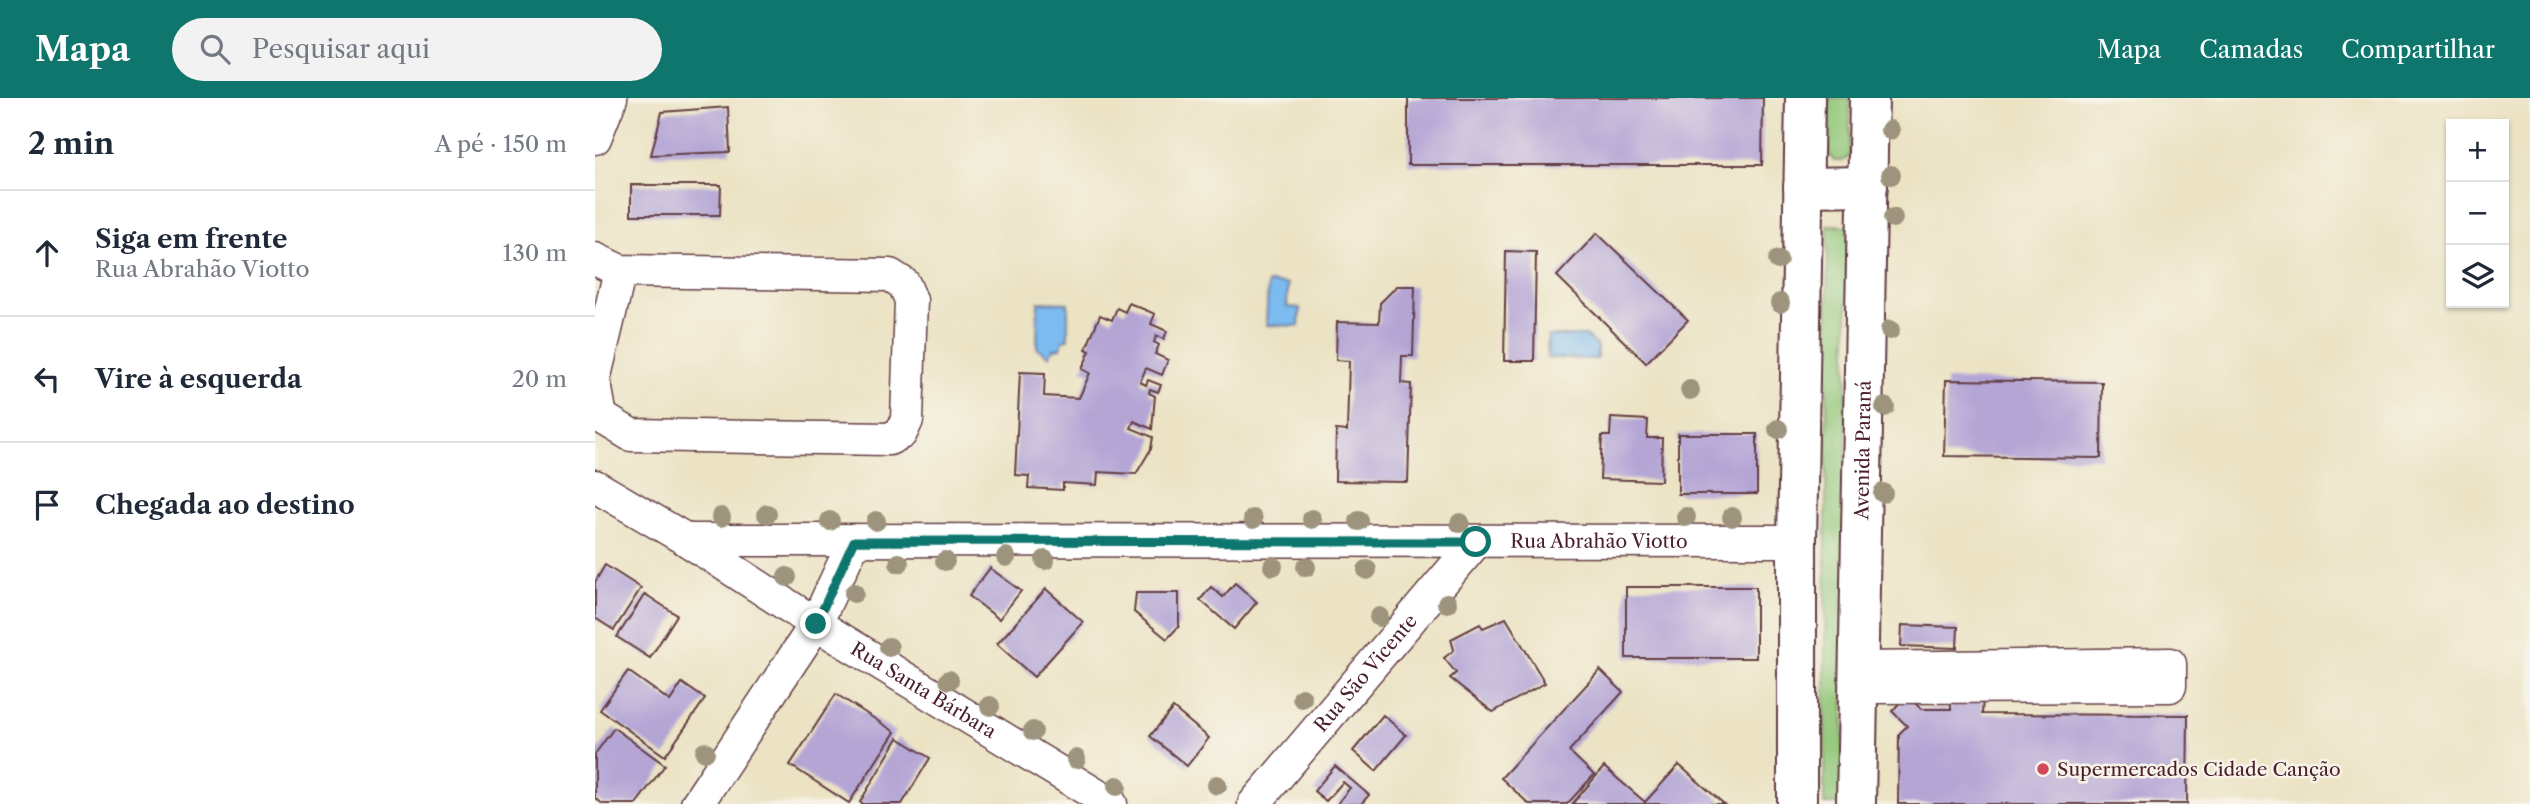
<!DOCTYPE html>
<html lang="pt">
<meta charset="utf-8">
<style>
body{margin:0;font-family:"Libre Caslon Text",serif;background:#f2f2f3;color:#1f2937}
.controls{position:absolute;right:21px;top:21px;display:grid;overflow:hidden;border-radius:0px;box-shadow:0 2px 5px #0004}
.controls button{width:63px;height:63px;display:grid;place-items:center;padding:0;border:0;border-bottom:2px solid #e0e1e3;background:#fff;color:#1f2937;font:35px sans-serif}
.stop{position:absolute;width:21px;height:21px;margin:-16px;border:5px solid #0f766e;border-radius:50%;background:#fff}
.stop.end{background:#0f766e;border-color:#fff;box-shadow:0 2px 7px #0008}
.list{margin:0;padding:0;list-style:none}
h2{display:flex;justify-content:space-between;align-items:center;height:91px;margin:0;padding:0 28px;font-size:30px}
h2 small{font-size:23px;font-weight:400;color:#747a83}
.list li{display:grid;grid-template-columns:46px 1fr auto;gap:21px;align-items:center;box-sizing:border-box;height:126px;padding:0 28px;border-top:2px solid #e0e1e3}
.list b{display:block;font-size:26px;white-space:nowrap}
.list p{margin:0;font-size:23px;white-space:nowrap;color:#747a83}
.list em{font-size:23px;font-style:normal;color:#747a83}
.icon{flex:none;width:38px;height:38px;fill:none;stroke:currentColor;stroke-width:2;stroke-linecap:round;stroke-linejoin:round}
.map{position:relative;flex:none;width:1935px;height:706px;overflow:hidden}
header{display:flex;align-items:center;gap:42px;box-sizing:border-box;height:98px;padding:0 35px;background:#0f766e;color:#fff}
header strong{font-size:33px}
nav{display:flex;gap:38px;margin-inline-start:auto;font-size:24px}
.search{width:490px;height:63px;background:#f2f2f3;display:flex;align-items:center;gap:18px;box-sizing:border-box;padding:0 24px;border-radius:38px;color:#747a83;font-size:26px}
main{display:flex}
aside{flex:1;background:#fff}
.map>svg:first-child{display:block}
.green{fill:#91c678;stroke:#6e7252;stroke-width:2}
.water{fill:#7cbbf0;stroke:#636d8e;stroke-width:2}
.building{fill:#b4a5d5}
.lines{fill:none;stroke-linecap:round;stroke-linejoin:round}
.minor-casing{stroke:#623c42;stroke-width:35}
.major-casing{stroke:#623c42;stroke-width:42}
.minor{stroke:#fff;stroke-width:32}
.major{stroke:#fff;stroke-width:38}
.tree{fill:#9e937c}
.route{stroke:#0f766e;stroke-width:9}
.poi-dot{fill:#d1495b;stroke:#f7f3e8;stroke-width:2.5}
.labels{text-anchor:middle;dominant-baseline:central;stroke-width:5;stroke-linejoin:round;paint-order:stroke}
.street-label{font-size:19px;fill:#4a1f2b;stroke:#f7f3e8}
.poi-label{font-size:19px;fill:#4a1f2b;stroke:#f7f3e8;text-anchor:start}
</style>
<header>
<strong>Mapa</strong>
<div class="search"><svg class="icon" aria-label="search" viewBox="0 0 24 24"><circle cx="10" cy="10" r="6"/><path d="M15 15l6 6"/></svg>Pesquisar aqui</div>
<nav><a>Mapa</a><a>Camadas</a><a>Compartilhar</a></nav>
</header>
<main>
<aside>
<h2>2 min<small>A pé · 150 m</small></h2>
<ul class="list">
<li><svg class="icon" aria-label="ahead" viewBox="0 0 24 24"><path d="M12 20V5M6 11l6-6 6 6"/></svg><div><b>Siga em frente</b><p>Rua Abrahão Viotto</p></div><em>130 m</em></li>
<li><svg class="icon" aria-label="left" viewBox="0 0 24 24"><path d="M17 20v-9H6M10 6l-5 5 5 5"/></svg><div><b>Vire à esquerda</b></div><em>20 m</em></li>
<li><svg class="icon" aria-label="arrive" viewBox="0 0 24 24"><path d="M6 21V4h12l-3 4 3 4H6"/></svg><div><b>Chegada ao destino</b></div></li>
</ul>
</aside>
<div class="map">
<svg width="1935" height="706" viewBox="0 0 1935 706">
<rect width="100%" height="100%" fill="#f7f3e8"/>
<filter id="ink" filterUnits="userSpaceOnUse"><feTurbulence type="fractalNoise" baseFrequency=".0143" numOctaves="2"/><feDisplacementMap in="SourceGraphic" scale="14" xChannelSelector="R" yChannelSelector="G"/><feConvolveMatrix kernelMatrix="1 2 1 2 8 2 1 2 1" color-interpolation-filters="sRGB"/></filter>
<filter id="wash" filterUnits="userSpaceOnUse"><feTurbulence type="fractalNoise" baseFrequency=".00686" numOctaves="4" result="noise"/><feDisplacementMap in="SourceGraphic" scale="28" xChannelSelector="R" yChannelSelector="G"/><feGaussianBlur stdDeviation="1.57" result="paint"/><feColorMatrix in="noise" values="0 0 0 0 0 0 0 0 0 0 0 0 0 0 0 0 0 1.4 0 .05"/><feComposite in="paint" operator="in"/></filter>
<g filter="url(#wash)">
<rect width="100%" height="100%" fill="#ece3c4"/>
<!-- green -->
<g class="green">
<path d="M1234 0H1255V58L1248 63H1239L1234 57Z"/>
<path d="M1233 127 1253 128 1248 706H1229Z"/>
</g>
<!-- water -->
<g class="water">
<path d="M673 185 693 186 692 209 705 210 704 228 671 227Z"/>
<path d="M443 204 473 205V241L468 242 466 250 459 251 454 258 442 250Z"/>
<path d="M953 238H991L1002 248V261L952 260Z"/>
</g>
<g id="blocks">
<!-- building -->
<g class="building">
<path d="M813 0H1168L1167 67H813Z"/>
<path d="M133 9 135 54 56 57 67 14Z"/>
<path d="M36 87H126L125 117H36Z"/>
<path d="M1002 135 1093 222 1051 265 962 178Z"/>
<path d="M911 153 941 154 939 263H909Z"/>
<path d="M802 188H820L818 258H807L806 285 816 286 813 384 740 383 741 332 752 333 754 263 741 262 742 224 784 225 785 205Z"/>
<path d="M534 205 560 216 556 226 572 233 569 241 561 238 559 244 564 247 560 256 573 262 567 277 551 270 545 284 551 287 553 282 566 287 563 294 555 291 554 295 560 298 557 331 539 323 536 330 558 339 556 351 541 376 503 374 502 387 468 385V392L433 390 434 378 420 377 425 274 450 275 449 298 484 300 495 275 487 271 495 253 491 251 505 217 517 222 522 210 530 214Z"/>
<path d="M1351 282 1507 284 1506 360 1349 358Z"/>
<path d="M1016 320 1053 322 1052 340H1067L1066 383 1005 381 1007 338H1015Z"/>
<rect x="1083" y="336" width="79" height="60"/>
<path d="M10 467 46 490 19 532 0 520V484Z"/>
<path d="M395 470 426 493 404 521 374 498Z"/>
<path d="M640 485 662 504 639 531 605 502 616 489 628 499Z"/>
<rect x="1031" y="489" width="130" height="71"/>
<path d="M451 491 488 524 439 579 402 546Z"/>
<path d="M541 495H584V528L572 541 539 514Z"/>
<path d="M50 496 82 517 55 560 22 539Z"/>
<path d="M911 520 950 585 898 614 855 580 861 575 849 560 859 552 856 541 885 526 888 530Z"/>
<path d="M1307 527 1363 529 1362 550 1306 548Z"/>
<path d="M1005 572 1028 594 974 653 999 677 972 706H934L906 680Z"/>
<path d="M33 573 75 603 87 585 110 601 70 658 5 612Z"/>
<path d="M241 596 300 634 254 705 195 667Z"/>
<path d="M1312 597 1326 611H1356V598H1388L1387 616 1593 617 1592 706H1303L1304 636 1312 628 1297 613Z"/>
<path d="M578 610 614 640 592 668 555 638Z"/>
<path d="M788 617 811 637 781 673 758 653Z"/>
<path d="M19 630 70 667 41 706H8L0 700V656Z"/>
<path d="M303 640 335 660 307 706H267L265 704Z"/>
<path d="M1084 667 1129 706H977L1009 669 1050 704Z"/>
<path d="M740 668 774 697 766 706H742L755 690 748 684 731 703 719 693Z"/>
</g>
</g>
</g>
<g filter="url(#ink)">
<use href="#blocks" fill-opacity="0" stroke="#623c42" stroke-width="2"/>
<g class="lines">
<!-- minor casing -->
<g class="minor-casing">
<g id="minor">
<path d="M0 40 16 0"/>
<path d="M0 161 25 173 295 177 309 186 316 202 312 322 306 335 294 341 36 337 6 319 0 285"/>
<path d="M0 278 25 173"/>
<path id="s1" d="M0 388 92 442 221 526 516 706"/>
<path id="s2" d="M92 442 1202 443"/>
<path d="M1264 570 1575 566V588L1264 589"/>
<path d="M102 706 221 526 259 443"/>
<path id="s3" d="M659 706 881 444"/>
</g>
</g>
<!-- major casing -->
<g class="major-casing">
<g id="major">
<path d="M1208 89 1273 88"/>
<path d="M1202 706V443L1210 0"/>
<path id="s4" d="M1261 706 1274 0"/>
</g>
</g>
<!-- minor -->
<use href="#minor" class="minor"/>
<!-- major -->
<use href="#major" class="major"/>
</g>
<!-- trees -->
<g class="tree">
<circle cx="1295" cy="32" r="10"/>
<circle cx="1296" cy="77" r="10"/>
<circle cx="1298" cy="120" r="10"/>
<circle cx="1183" cy="162" r="10"/>
<circle cx="1185" cy="205" r="10"/>
<circle cx="1295" cy="232" r="10"/>
<circle cx="1095" cy="292" r="10"/>
<circle cx="1290" cy="309" r="10"/>
<circle cx="1183" cy="331" r="10"/>
<circle cx="1288" cy="395" r="10"/>
<circle cx="172" cy="416" r="10"/>
<circle cx="126" cy="419" r="10"/>
<circle cx="1091" cy="419" r="10"/>
<circle cx="1137" cy="419" r="10"/>
<circle cx="658" cy="421" r="10"/>
<circle cx="717" cy="421" r="10"/>
<circle cx="235" cy="423" r="10"/>
<circle cx="281" cy="423" r="10"/>
<circle cx="764" cy="423" r="10"/>
<circle cx="865" cy="425" r="10"/>
<circle cx="411" cy="459" r="10"/>
<circle cx="450" cy="462" r="10"/>
<circle cx="350" cy="463" r="10"/>
<circle cx="304" cy="465" r="10"/>
<circle cx="678" cy="468" r="10"/>
<circle cx="711" cy="469" r="10"/>
<circle cx="772" cy="472" r="10"/>
<circle cx="192" cy="479" r="10"/>
<circle cx="259" cy="495" r="10"/>
<circle cx="852" cy="505" r="10"/>
<circle cx="784" cy="519" r="10"/>
<circle cx="294" cy="549" r="10"/>
<circle cx="354" cy="582" r="10"/>
<circle cx="707" cy="600" r="10"/>
<circle cx="395" cy="608" r="10"/>
<circle cx="438" cy="633" r="10"/>
<circle cx="110" cy="654" r="10"/>
<circle cx="481" cy="661" r="10"/>
<circle cx="622" cy="687" r="10"/>
<circle cx="522" cy="688" r="10"/>
</g>
</g>
<g class="lines" filter="url(#ink)">
<!-- route -->
<path class="route" d="M221 526 259 443 881 444"/>
</g>
<!-- markers -->
<circle class="poi-dot" cx="1448" cy="671" r="7"/>
<g class="labels">
<!-- street labels -->
<g class="street-label">
<text stroke="none"><textPath href="#s4" startOffset="354">Avenida Paraná</textPath></text>
<text stroke="none"><textPath href="#s2" startOffset="912">Rua Abrahão Viotto</textPath></text>
<text stroke="none"><textPath href="#s3" startOffset="172">Rua São Vicente</textPath></text>
<text stroke="none"><textPath href="#s1" startOffset="387">Rua Santa Bárbara</textPath></text>
</g>
<!-- poi labels -->
<g class="poi-label">
<text x="1462" y="671">Supermercados Cidade Canção</text>
</g>
</g>
</svg>
<div class="controls">
<button>+</button>
<button>−</button>
<button><svg class="icon" aria-label="layers" viewBox="0 0 24 24"><path d="M12 4l9 5-9 5-9-5zM3 14l9 5 9-5"/></svg></button>
</div>
<div class="stop" style="left:881px;top:444px"></div>
<div class="stop end" style="left:221px;top:526px"></div>
</div>
</main>
